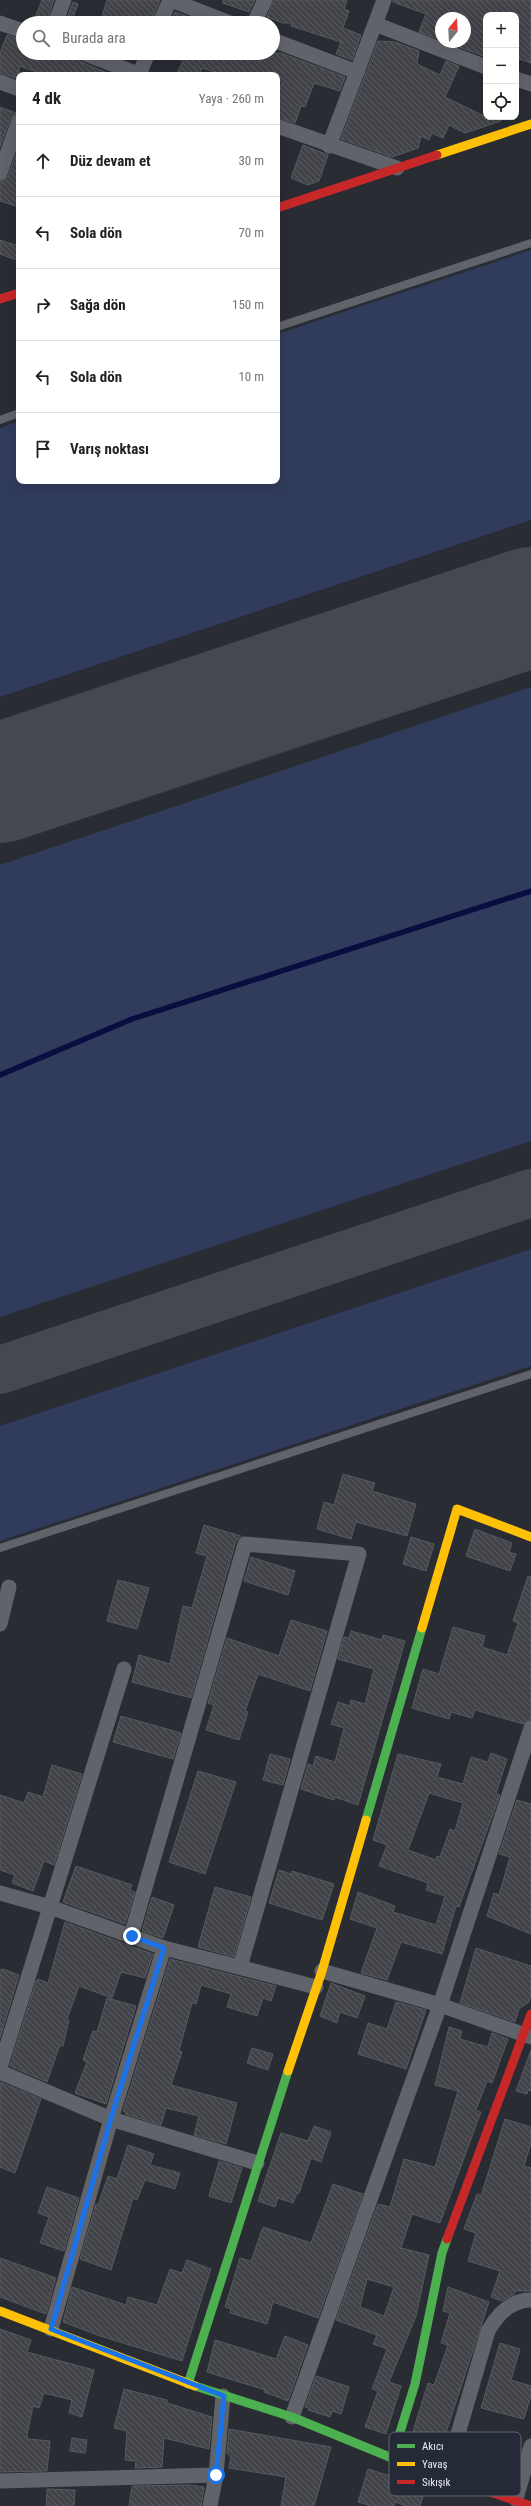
<!DOCTYPE html>
<html lang="tr">
<meta charset="utf-8">
<style>
body{margin:0;font-family:"Roboto Condensed",sans-serif;background:#f6f6f6;color:#222}
.controls{position:absolute;right:12px;top:12px;display:grid;overflow:hidden;border-radius:8px;box-shadow:0 4px 16px #0002}
.controls button{width:36px;height:36px;display:grid;place-items:center;padding:0;border:0;border-bottom:1px solid #e0e0e0;background:#fff;color:#222;font:20px sans-serif}
.compass{position:absolute;left:435px;top:12px;width:36px;height:36px;border-radius:50%;background:#fff;box-shadow:0 4px 16px #0002;rotate:18deg}
.stop{position:absolute;width:12px;height:12px;margin:-9px;border:3px solid #1a73e8;border-radius:50%;background:#fff}
.stop.end{background:#1a73e8;border-color:#fff;box-shadow:0 1px 4px #0008}
.list{margin:0;padding:0;list-style:none}
h2{display:flex;justify-content:space-between;align-items:center;height:52px;margin:0;padding:0 16px;font-size:17px}
h2 small{font-size:13px;font-weight:400;color:#767676}
.list li{display:grid;grid-template-columns:26px 1fr auto;gap:12px;align-items:center;box-sizing:border-box;height:72px;padding:0 16px;border-top:1px solid #e0e0e0}
.list b{display:block;font-size:15px;white-space:nowrap}
.list em{font-size:13px;font-style:normal;color:#767676}
.icon{flex:none;width:22px;height:22px;fill:none;stroke:currentColor;stroke-width:2;stroke-linecap:round;stroke-linejoin:round}
.map{position:relative;flex:none;width:531px;height:2506px;overflow:hidden}
.search{position:absolute;background:#fff;box-shadow:0 4px 16px #0002;left:16px;top:16px;width:264px;height:44px;display:flex;align-items:center;gap:10px;box-sizing:border-box;padding:0 14px;border-radius:22px;color:#767676;font-size:15px}
.panel{position:absolute;background:#fff;box-shadow:0 4px 16px #0002;left:16px;top:72px;width:264px;height:412px;border-radius:8px}
.map>svg:first-child{display:block}
.grass{fill:#313b5b}
.lines{fill:none;stroke-linecap:round;stroke-linejoin:round}
.stream{stroke:#0b0d41;stroke-width:5.5}
.taxiway{stroke:#45484e;stroke-width:48}
.runway{stroke:#45484e;stroke-width:120}
.building{fill:url(#building-back-hatch);stroke:#56595e;fill-rule:evenodd}
.lane{stroke:#61636a;stroke-width:8}
.street{stroke:#61636a;stroke-width:15}
.fast{stroke:#4caf50;stroke-width:9}
.slow{stroke:#ffc107;stroke-width:9}
.jam{stroke:#c62828;stroke-width:9}
.route{stroke:#1a73e8;stroke-width:5}
.key{fill:#252a37;stroke:#606470;stroke-width:1}
.key-label{font-size:11px;fill:#e8ebf4}
</style>
<div class="map">
<svg width="531" height="2506" viewBox="0 0 531 2506">
<defs>
<pattern id="building-back-hatch" width="6" height="6" patternUnits="userSpaceOnUse"><rect width="6" height="6" fill="#414348"/><path d="M-1 5l2 2M0 0l6 6M5-1l2 2" fill="none" stroke="#5c5e63"/></pattern>
</defs>
<rect width="100%" height="100%" fill="#292c33"/>
<!-- grass -->
<g class="grass">
<path d="M531 250V520L0 697V428L19 421V481H277V334Z"/>
<path d="M531 687V1141L0 1317V865Z"/>
<path d="M531 1249V1366L0 1541V1426Z"/>
</g>
<g class="lines">
<!-- stream -->
<path class="stream" d="M0 1075 132 1019 531 891"/>
<!-- taxiway -->
<path class="taxiway" d="M0 1370 531 1193"/>
<!-- runway -->
<path class="runway" d="M0 783 531 607"/>
</g>
<!-- building -->
<g class="building">
<path d="M42 0H54L46 23H33Z"/>
<path d="M107 0H160L151 23H100Z"/>
<path d="M223 0H255L249 12 223 3Z"/>
<path d="M274 0H347L344 9 349 11 343 28 361 35 352 60 336 54 341 42 291 26 292 23H283L267 17Z"/>
<path d="M393 0H531V63L516 58V15H486V57L446 42H465V18H441V40L419 32 426 14 393 2Z"/>
<path d="M73 2 78 4 71 23H65Z"/>
<path d="M175 12 202 22 201 23H170Z"/>
<path d="M7 35 23 40V53H74L79 61 112 75H46L19 66V79L0 73V53Z"/>
<path d="M378 41 395 42 419 51 417 64 440 75 446 61 459 66 445 97 486 117H502L501 121 465 133 449 125 443 138 432 133 429 140 421 136 418 148 392 157 341 139Z"/>
<path d="M167 53H281L345 77 340 91 314 83 305 107 301 106 295 123 277 117V97L282 82 277 80V75H224L202 68 199 75H176L183 61 167 55Z"/>
<path d="M0 107 16 113 11 118 0 147Z"/>
<path d="M303 145 328 155 319 181 308 185 291 178Z"/>
<path d="M19 147V207L0 201V182L8 176Z"/>
<path d="M0 240 19 246V261L0 254Z"/>
<path d="M343 1474 375 1483 372 1491 416 1504 407 1536 356 1522 351 1539 317 1529 324 1502 334 1505Z"/>
<path d="M204 1525 241 1536 236 1541 191 1698 132 1682 139 1655 170 1664 183 1606 192 1608 207 1556 196 1553Z"/>
<path d="M475 1529 512 1543 509 1552 516 1554 510 1571 466 1556Z"/>
<path d="M411 1537 434 1544 426 1571 403 1564Z"/>
<path d="M251 1557 295 1571 288 1595 244 1581Z"/>
<path d="M528 1576 531 1577V1719L523 1724 475 1710 472 1718 451 1712 449 1719 412 1708 423 1669 439 1674 453 1627 485 1636 482 1647 507 1655 518 1623 513 1621Z"/>
<path d="M118 1580 149 1588 137 1629 107 1621Z"/>
<path d="M291 1620 327 1631 310 1691 258 1674 245 1711 248 1712 239 1740 206 1730 214 1705 208 1703 227 1638 279 1656Z"/>
<path d="M351 1631 382 1640 383 1635 405 1641 358 1805 335 1797 334 1800 301 1789 308 1764 313 1766 316 1756 335 1762 344 1728 331 1724 338 1702 350 1706 351 1700 365 1704 374 1669 338 1659 344 1637 349 1638Z"/>
<path d="M121 1716 181 1733 173 1759 113 1742Z"/>
<path d="M491 1753 507 1759 496 1794 500 1795 459 1907 456 1906 442 1954 401 1942 387 1980 361 1973 377 1928 350 1919 358 1892 395 1906 393 1912 436 1925 445 1896 426 1890 428 1883 379 1866 387 1845 373 1840 398 1754 441 1764 437 1777 463 1784 471 1757 488 1762ZM429 1793 463 1803 455 1831 450 1829 440 1857 437 1856 436 1860 408 1850Z"/>
<path d="M270 1754 290 1759 283 1785 263 1780Z"/>
<path d="M52 1765 82 1774 54 1865 44 1861 33 1891 12 1883 15 1875 0 1870V1795L24 1803 28 1792 43 1797Z"/>
<path d="M198 1771 236 1782 205 1874 169 1862Z"/>
<path d="M517 1800 531 1804V1934L487 1916 494 1893 499 1895 510 1857 499 1854Z"/>
<path d="M76 1866 132 1885 130 1890 135 1892 125 1924 63 1902Z"/>
<path d="M279 1870 291 1874 292 1871 334 1884 322 1920 269 1903Z"/>
<path d="M215 1887 251 1897 234 1957 198 1947Z"/>
<path d="M152 1897 174 1905 163 1938 142 1931Z"/>
<path d="M65 1922 153 1954 145 1978 121 1972 112 1998 79 1986 67 2019 69 2020 63 2046 60 2045 47 2082 10 2066 36 1981 38 1979 48 1983Z"/>
<path d="M476 1948 531 1966V1994L529 2002 519 2009 515 2022 460 2003Z"/>
<path d="M170 1959 276 1986 271 2001 263 1998 257 2016 227 2007 231 1994 201 1985 196 2004 192 2003 179 2051 182 2052 171 2085 237 2103 226 2144 194 2135 199 2116 166 2108 161 2125 125 2114 126 2112 123 2111Z"/>
<path d="M3 1969 19 1975 0 2038V1970Z"/>
<path d="M331 1983 365 1996 357 2018 340 2012 337 2023 320 2016Z"/>
<path d="M107 1998 136 2006 106 2104 75 2093 87 2062 83 2060 93 2031 97 2032Z"/>
<path d="M396 2002 426 2010 406 2069 358 2054 368 2023 387 2029Z"/>
<path d="M449 2027 462 2031 460 2039 488 2047 492 2033 508 2039 492 2083 487 2081 476 2110 481 2112 440 2223 412 2214 401 2248 429 2255 416 2316 389 2382 401 2386 386 2434 365 2427 378 2391 372 2389 387 2349 373 2344 377 2335 336 2320 378 2204 390 2207 404 2159 435 2167 458 2091 435 2085ZM367 2279 394 2287 384 2316 360 2307Z"/>
<path d="M252 2048 273 2054 268 2070 247 2063Z"/>
<path d="M531 2050V2091L528 2090 527 2094 516 2091Z"/>
<path d="M0 2082 41 2099 15 2173 0 2167Z"/>
<path d="M505 2119 531 2127V2143L524 2166 531 2168V2291H515L514 2294 502 2301 491 2297 500 2271 468 2261 476 2233 464 2229 477 2194 481 2196Z"/>
<path d="M314 2126 331 2132 321 2162 311 2158 299 2193H297L293 2203 278 2198 275 2207 258 2201 281 2133 308 2141Z"/>
<path d="M128 2145 154 2154 150 2165 180 2173 175 2189 145 2180 137 2200 133 2198 111 2270 80 2259 96 2204 98 2205 108 2176 117 2179Z"/>
<path d="M219 2161 242 2168 231 2203 209 2196Z"/>
<path d="M333 2184 363 2194 318 2318 273 2302 267 2324 230 2313 231 2309 225 2307 240 2258 251 2261 263 2227 311 2243Z"/>
<path d="M47 2187 79 2198 64 2251 40 2243 49 2217 38 2213Z"/>
<path d="M0 2258 56 2278 46 2314 0 2297Z"/>
<path d="M187 2260 211 2269 182 2361 100 2336 63 2322 72 2287 126 2305 128 2297 157 2305 170 2269 182 2273Z"/>
<path d="M448 2287 489 2302 438 2457 425 2453 426 2446 410 2441 428 2383 434 2385 448 2345 441 2343 450 2313 443 2311Z"/>
<path d="M0 2329 31 2340 27 2352 94 2370 82 2417 69 2413 72 2400 44 2393 39 2408 33 2406 27 2435 28 2439 50 2441 47 2471 0 2472Z"/>
<path d="M285 2336 308 2345 288 2401 264 2392 265 2390 207 2372 215 2340 276 2359Z"/>
<path d="M500 2343 520 2349 511 2380 531 2386V2395L524 2419 481 2408Z"/>
<path d="M316 2376 349 2387 341 2414 332 2411 330 2417 308 2410 309 2408 305 2407Z"/>
<path d="M124 2389 167 2400V2403L212 2417 209 2449 164 2438 162 2467 135 2468 136 2461 125 2460 127 2431 114 2428Z"/>
<path d="M229 2429 331 2447 314 2506H281L286 2477 229 2468 231 2456 227 2453Z"/>
<path d="M72 2438 87 2440 85 2453 70 2451Z"/>
<path d="M368 2469 426 2487 420 2506H406L395 2502 394 2506H372L358 2502Z"/>
<path d="M189 2485 204 2487 201 2506H129L132 2486Z"/>
<path d="M47 2489 75 2490 74 2506H46Z"/>
</g>
<g class="lines">
<!-- lane -->
<g class="lane">
<path d="M277 327 531 243"/>
<path d="M0 420 19 413"/>
<path d="M0 1548 531 1374"/>
</g>
<!-- street -->
<g class="street">
<path d="M171 0 230 23"/>
<path d="M0 23 23 31"/>
<path d="M55 23 64 0"/>
<path d="M160 23 170 0"/>
<path d="M254 23 265 0"/>
<path d="M375 24 486 67"/>
<path d="M273 40 357 72"/>
<path d="M83 53 141 75"/>
<path d="M139 75 148 53"/>
<path d="M516 79 531 84"/>
<path d="M0 82 19 89"/>
<path d="M277 126 397 168"/>
<path d="M329 146 384 0"/>
<path d="M0 173 19 121"/>
<path d="M0 1624 9 1587"/>
<path d="M0 1893 50 1907 164 1948 316 1987"/>
<path d="M131 1936 245 1544 359 1554 240 1967"/>
<path d="M322 1971 440 2005 531 2037"/>
<path d="M0 2068 124 1669"/>
<path d="M0 2072 111 2119 257 2163"/>
<path d="M51 2329 111 2119 164 1948"/>
<path d="M292 2417 440 2005 531 1728"/>
<path d="M446 2475 488 2331C497 2315 511 2300 531 2300"/>
<path d="M0 2481 216 2475"/>
<path d="M516 2499 531 2446"/>
<path d="M210 2506 216 2475 223 2396"/>
</g>
<!-- fast -->
<g class="fast">
<path d="M366 1820 422 1628"/>
<path d="M188 2384 288 2071"/>
<path d="M195 2386 292 2417 392 2458 464 2483"/>
<path d="M392 2458 415 2384 442 2253 447 2239"/>
</g>
<!-- slow -->
<g class="slow">
<path d="M437 155 531 124"/>
<path d="M422 1628 457 1509 531 1537"/>
<path d="M288 2071 322 1971 366 1820"/>
<path d="M0 2311 195 2386"/>
</g>
<!-- jam -->
<g class="jam">
<path d="M277 208 437 155"/>
<path d="M0 299 19 293"/>
<path d="M447 2239 531 2014"/>
<path d="M464 2483 531 2506"/>
</g>
</g>
<g class="lines">
<!-- route -->
<path class="route" d="M132 1936 164 1948 111 2118 51 2329 224 2396 216 2475"/>
</g>
<!-- legend -->
<rect x="389" y="2432" width="132" height="64" rx="6" class="key"/>
<rect x="397" y="2444" width="18" height="4" fill="#4caf50"/>
<rect x="397" y="2462" width="18" height="4" fill="#ffc107"/>
<rect x="397" y="2480" width="18" height="4" fill="#c62828"/>
<g class="key-label">
<text x="422" y="2450">Akıcı</text>
<text x="422" y="2468">Yavaş</text>
<text x="422" y="2486">Sıkışık</text>
</g>
</svg>
<div class="controls">
<button>+</button>
<button>−</button>
<button><svg class="icon" aria-label="locate" viewBox="0 0 24 24"><circle cx="12" cy="12" r="6"/><path d="M12 2v4M12 18v4M2 12h4M18 12h4"/></svg></button>
</div>
<svg class="compass" viewBox="-18 -18 36 36"><path d="M0-13l5 13h-10z" fill="#e53935"/><path d="M0 13l5-13h-10z" fill="#767676"/></svg>
<div class="stop" style="left:216px;top:2475px"></div>
<div class="stop end" style="left:132px;top:1936px"></div>
<div class="search"><svg class="icon" aria-label="search" viewBox="0 0 24 24"><circle cx="10" cy="10" r="6"/><path d="M15 15l6 6"/></svg>Burada ara</div>
<section class="panel">
<h2>4 dk<small>Yaya · 260 m</small></h2>
<ul class="list">
<li><svg class="icon" aria-label="ahead" viewBox="0 0 24 24"><path d="M12 20V5M6 11l6-6 6 6"/></svg><div><b>Düz devam et</b></div><em>30 m</em></li>
<li><svg class="icon" aria-label="left" viewBox="0 0 24 24"><path d="M17 20v-9H6M10 6l-5 5 5 5"/></svg><div><b>Sola dön</b></div><em>70 m</em></li>
<li><svg class="icon" aria-label="right" viewBox="0 0 24 24"><path d="M7 20v-9h11M14 6l5 5-5 5"/></svg><div><b>Sağa dön</b></div><em>150 m</em></li>
<li><svg class="icon" aria-label="left" viewBox="0 0 24 24"><path d="M17 20v-9H6M10 6l-5 5 5 5"/></svg><div><b>Sola dön</b></div><em>10 m</em></li>
<li><svg class="icon" aria-label="arrive" viewBox="0 0 24 24"><path d="M6 21V4h12l-3 4 3 4H6"/></svg><div><b>Varış noktası</b></div></li>
</ul>
</section>
</div>
